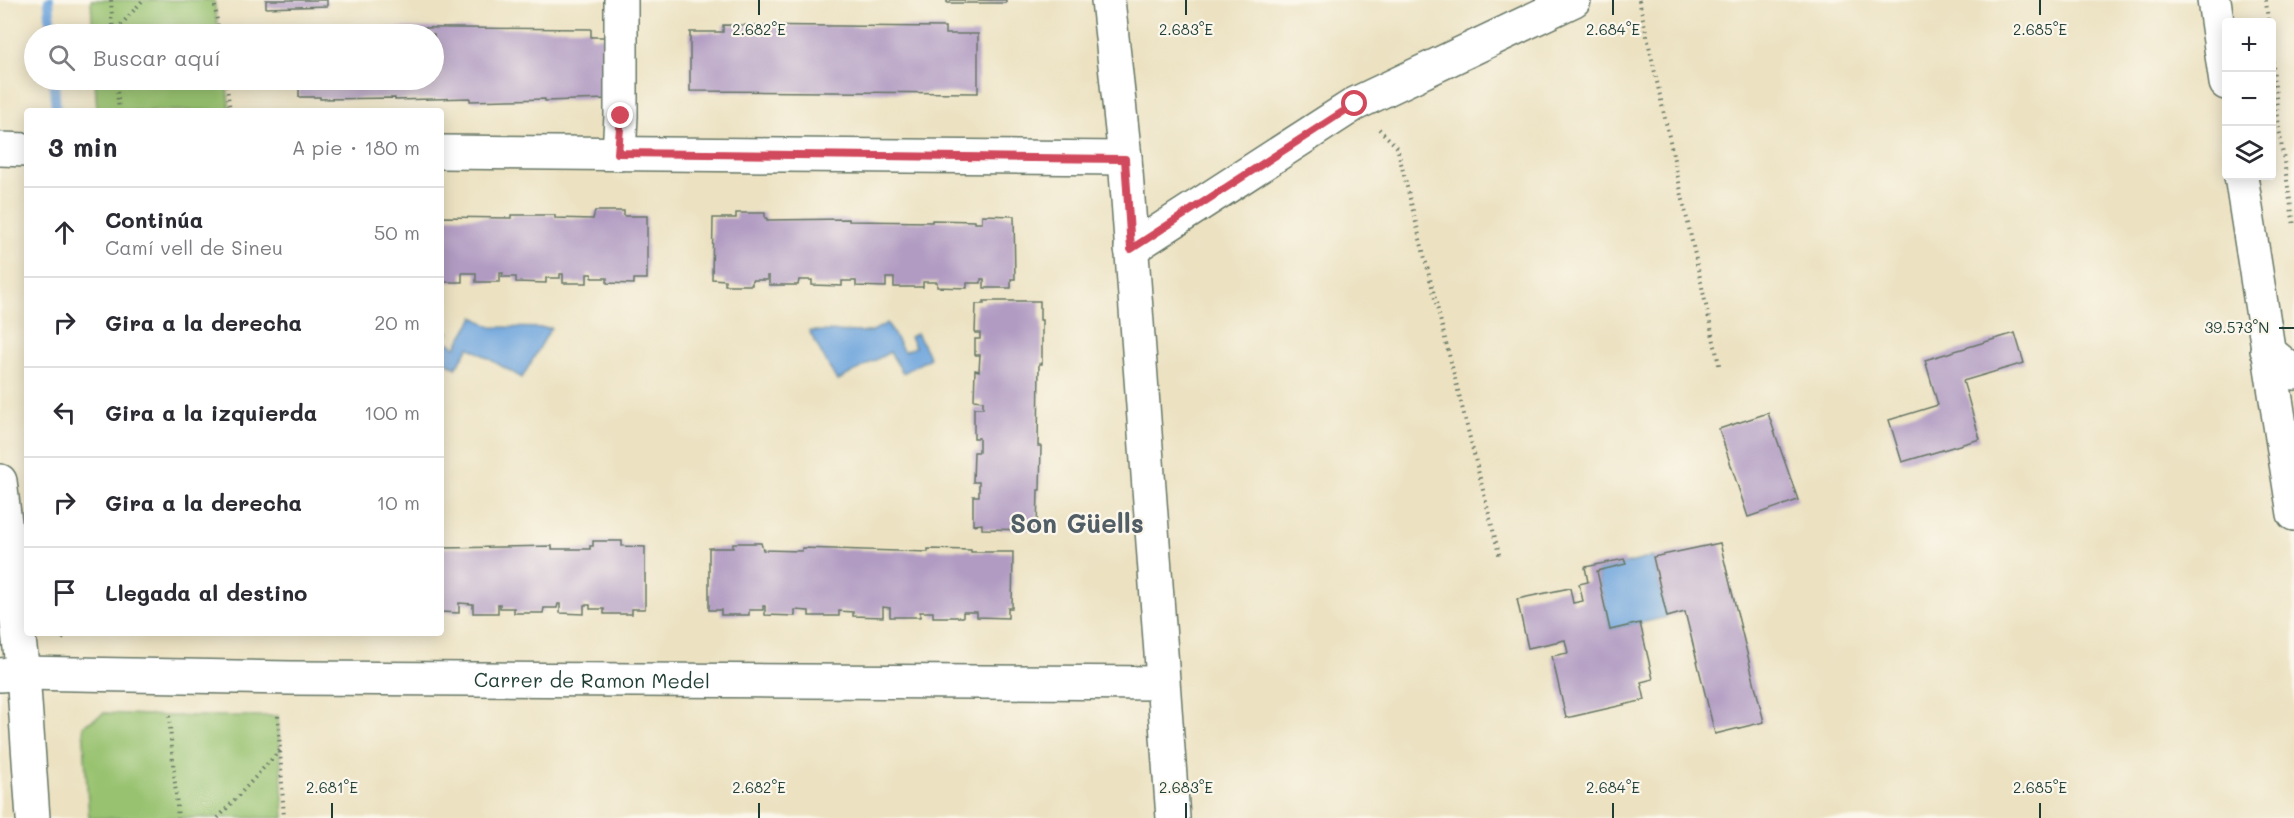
<!DOCTYPE html>
<html lang="es">
<meta charset="utf-8">
<style>
body{margin:0;font-family:Mali,sans-serif;background:#f7f7f7;color:#2b2b33}
.controls{position:absolute;right:18px;top:18px;display:grid;overflow:hidden;border-radius:6px;box-shadow:0 3px 15px #0003}
.controls button{width:54px;height:54px;display:grid;place-items:center;padding:0;border:0;border-bottom:2px solid #e1e1e2;background:#fff;color:#2b2b33;font:30px sans-serif}
.stop{position:absolute;width:18px;height:18px;margin:-14px;border:4px solid #d1495b;border-radius:50%;background:#fff}
.stop.end{background:#d1495b;border-color:#fff;box-shadow:0 2px 6px #0008}
.list{margin:0;padding:0;list-style:none}
h2{display:flex;justify-content:space-between;align-items:center;height:78px;margin:0;padding:0 24px;font-size:26px}
h2 small{font-size:20px;font-weight:400;color:#7c7c81}
.list li{display:grid;grid-template-columns:39px 1fr auto;gap:18px;align-items:center;box-sizing:border-box;height:90px;padding:0 24px;border-top:2px solid #e1e1e2}
.list b{display:block;font-size:22px;white-space:nowrap}
.list p{margin:0;font-size:20px;white-space:nowrap;color:#7c7c81}
.list em{font-size:20px;font-style:normal;color:#7c7c81}
.icon{flex:none;width:33px;height:33px;fill:none;stroke:currentColor;stroke-width:2;stroke-linecap:round;stroke-linejoin:round}
.map{position:relative;flex:none;width:2294px;height:818px;overflow:hidden}
.search{position:absolute;background:#fff;box-shadow:0 3px 15px #0003;left:24px;top:24px;width:420px;height:66px;display:flex;align-items:center;gap:15px;box-sizing:border-box;padding:0 21px;border-radius:33px;color:#7c7c81;font-size:22px}
.panel{position:absolute;background:#fff;box-shadow:0 3px 15px #0003;left:24px;top:108px;width:420px;height:528px;border-radius:6px}
.map>svg:first-child{display:block}
.green{fill:#98c26f;stroke:#5c8052;stroke-width:1.5}
.water{fill:#6fa6dd;stroke:#477288;stroke-width:1.5}
.lines{fill:none;stroke-linecap:round;stroke-linejoin:round}
.stream{stroke:#6fa6dd;stroke-width:10}
.building{fill:#b19bc2}
.street-casing{stroke:#677766;stroke-width:36}
.primary-casing{stroke:#677766;stroke-width:36}
.path{stroke:#677766;stroke-width:4;stroke-dasharray:1.5 4.5;stroke-linecap:butt}
.street{stroke:#fff;stroke-width:33}
.primary{stroke:#fff;stroke-width:33}
.route{stroke:#d1495b;stroke-width:8}
.ticks{fill:none;stroke:#1f3d34;stroke-width:2}
.labels{text-anchor:middle;dominant-baseline:central;stroke-width:4.5;stroke-linejoin:round;paint-order:stroke}
.street-label{font-size:20px;fill:#1f3d34;stroke:#fbf7ec}
.district-label{font-size:26px;font-weight:bold;fill:#525e66;stroke:#fbf7ec}
.ticks-label{font-size:15px;text-anchor:middle;fill:#1f3d34;stroke:#fbf7ec;stroke-width:4.5;stroke-linejoin:round;paint-order:stroke}
</style>
<div class="map">
<svg width="2294" height="818" viewBox="0 0 2294 818">
<rect width="100%" height="100%" fill="#fbf7ec"/>
<filter id="ink" filterUnits="userSpaceOnUse"><feTurbulence type="fractalNoise" baseFrequency=".0167" numOctaves="2"/><feDisplacementMap in="SourceGraphic" scale="12" xChannelSelector="R" yChannelSelector="G"/><feConvolveMatrix kernelMatrix="1 2 1 2 8 2 1 2 1" color-interpolation-filters="sRGB"/></filter>
<filter id="wash" filterUnits="userSpaceOnUse"><feTurbulence type="fractalNoise" baseFrequency=".008" numOctaves="4" result="noise"/><feDisplacementMap in="SourceGraphic" scale="24" xChannelSelector="R" yChannelSelector="G"/><feGaussianBlur stdDeviation="1.35" result="paint"/><feColorMatrix in="noise" values="0 0 0 0 0 0 0 0 0 0 0 0 0 0 0 0 0 1.4 0 .05"/><feComposite in="paint" operator="in"/></filter>
<g filter="url(#wash)">
<rect width="100%" height="100%" fill="#ece2c2"/>
<!-- green -->
<g class="green">
<path d="M91 0H214L219 34H93Z"/>
<path d="M95 80H226L230 111H97Z"/>
<path d="M104 713 169 716H278L284 818H89L83 726Z"/>
</g>
<!-- water -->
<g class="water">
<path d="M474 317 491 327 551 328 522 378 469 347 456 368 441 359V329L442 327 449 332 444 340 456 347Z"/>
<path d="M887 323 904 352 915 347 910 337 917 333 930 358 903 373 890 352 837 381 809 331 871 332Z"/>
<path d="M1653 557 1667 617 1610 630 1597 571Z"/>
</g>
<g class="lines">
<!-- stream -->
<g class="stream">
<path d="M49 0 51 34"/>
<path d="M54 80 56 111"/>
</g>
</g>
<g id="blocks">
<!-- building -->
<g class="building">
<path d="M266 0H327V6L266 8Z"/>
<rect x="947" y="0" width="59" height="3"/>
<path d="M723 25 945 27V34H978V93L690 91V32H723Z"/>
<path d="M334 27 591 29V37H605L607 99 545 101V99L470 101V98L395 100V98L320 99V97H299V80H434V34H302V32H334Z"/>
<path d="M595 211H624V216H647V279H634V284L607 283V278H592V274H587V283H563V274H560V278H546V283L516 282V277H502L503 273H500V282H476V273H462V282H441V217L511 218V215H555V218L593 219Z"/>
<path d="M736 213H765V218H767V220L849 219V221L932 222V220L975 221V223H982V215L1014 216 1015 279H1011V288H984V279H981V283H967V288L937 287V282H923V287H894V278H886V287L856 286V281H842V286L812 285V280H799L798 285H769V276H767V280H752V285H725V280L712 279 713 218H736Z"/>
<path d="M984 301H1040V320H1042V364H1039L1038 446H1041L1040 490H1038L1037 530 982 529V524L973 525V496H979V482H973L974 452H979V438H974V408H983V401L974 400 975 370 979 371 980 355H975V339H980V333H975L976 304H984Z"/>
<path d="M2015 333 2024 363 1963 381 1980 439 1902 462 1889 420 1938 405 1925 360Z"/>
<path d="M1768 413 1798 500 1748 517 1719 429Z"/>
<path d="M593 541H622V546L645 547V609H632V614H604V609H590V605H584V614L560 613V604H558L557 608H544L543 613H514V608H500V604H498V613H473V604L459 603V613L441 612V548L552 546V549H590V546H593Z"/>
<path d="M733 543H761L763 550 802 551V548L928 552V549L971 550V552H1013L1012 608H1008V618L977 617V612H963V617H933V612H920V617H890V608L883 607V617L853 616V612L839 611V616H809V611L795 610V616L765 615V606H763V610H749V615H721V610H709V548H733Z"/>
<path d="M1720 543 1764 722 1715 734 1685 612 1667 617 1653 557Z"/>
<path d="M1624 559 1626 564 1597 571 1610 630 1640 623 1653 679 1641 682 1645 700 1566 718 1552 656 1568 653 1565 640 1528 648 1517 599 1570 588 1573 603 1583 601 1579 584 1588 582 1585 567Z"/>
</g>
</g>
</g>
<g filter="url(#ink)">
<use href="#blocks" fill-opacity="0" stroke="#677766" stroke-width="1.5"/>
<g class="lines">
<!-- street casing -->
<g class="street-casing">
<g id="street">
<path d="M1108 0 1125 158 1173 818"/>
<path d="M0 149 27 150"/>
<path d="M441 152 1125 158"/>
<path d="M619 154 621 116V0"/>
<path d="M1131 249 1355 104 1574 0"/>
<path d="M2267 350 2294 373"/>
<path d="M0 481 23 673 33 818"/>
<path id="s1" d="M0 675 23 673 291 678 1162 683"/>
</g>
</g>
<!-- primary casing -->
<g class="primary-casing">
<g id="primary">
<path d="M2214 0 2226 83"/>
<path d="M2241 176 2294 514"/>
</g>
</g>
<!-- path -->
<g class="path">
<path d="M111 0 113 34"/>
<path d="M214 0 219 34"/>
<path d="M1639 0 1720 369"/>
<path d="M2266 0 2268 22"/>
<path d="M113 34 143 0"/>
<path d="M2272 55 2279 129 2294 226"/>
<path d="M116 80 119 111"/>
<path d="M226 80 230 111"/>
<path d="M1379 129 1397 147 1500 558"/>
<path d="M271 633V636"/>
<path d="M62 639 69 633"/>
<path d="M169 716 178 818"/>
<path d="M278 716 284 818"/>
<path d="M218 818 280 750"/>
</g>
<!-- street -->
<use href="#street" class="street"/>
<!-- primary -->
<use href="#primary" class="primary"/>
</g>
</g>
<g class="lines" filter="url(#ink)">
<!-- route -->
<path class="route" d="M621 116 618 153 1125 159 1131 249 1355 104"/>
</g>
<!-- ticks -->
<path class="ticks" d="M759 0V15M1186 0V15M1613 0V15M2040 0V15M2279 328H2294M332 803V818M759 803V818M1186 803V818M1613 803V818M2040 803V818"/>
<g class="labels">
<!-- street labels -->
<g class="street-label">
<text stroke="none"><textPath href="#s1" startOffset="592">Carrer de Ramon Medel</textPath></text>
</g>
<!-- district labels -->
<g class="district-label">
<text x="1077" y="523">Son Güells</text>
</g>
</g>
<g class="ticks-label">
<text x="759" y="35">2.682°E</text>
<text x="1186" y="35">2.683°E</text>
<text x="1613" y="35">2.684°E</text>
<text x="2040" y="35">2.685°E</text>
<text x="2237" y="333">39.573°N</text>
<text x="332" y="793">2.681°E</text>
<text x="759" y="793">2.682°E</text>
<text x="1186" y="793">2.683°E</text>
<text x="1613" y="793">2.684°E</text>
<text x="2040" y="793">2.685°E</text>
</g>
</svg>
<div class="controls">
<button>+</button>
<button>−</button>
<button><svg class="icon" aria-label="layers" viewBox="0 0 24 24"><path d="M12 4l9 5-9 5-9-5zM3 14l9 5 9-5"/></svg></button>
</div>
<div class="stop" style="left:1355px;top:104px"></div>
<div class="stop end" style="left:621px;top:116px"></div>
<div class="search"><svg class="icon" aria-label="search" viewBox="0 0 24 24"><circle cx="10" cy="10" r="6"/><path d="M15 15l6 6"/></svg>Buscar aquí</div>
<section class="panel">
<h2>3 min<small>A pie · 180 m</small></h2>
<ul class="list">
<li><svg class="icon" aria-label="ahead" viewBox="0 0 24 24"><path d="M12 20V5M6 11l6-6 6 6"/></svg><div><b>Continúa</b><p>Camí vell de Sineu</p></div><em>50 m</em></li>
<li><svg class="icon" aria-label="right" viewBox="0 0 24 24"><path d="M7 20v-9h11M14 6l5 5-5 5"/></svg><div><b>Gira a la derecha</b></div><em>20 m</em></li>
<li><svg class="icon" aria-label="left" viewBox="0 0 24 24"><path d="M17 20v-9H6M10 6l-5 5 5 5"/></svg><div><b>Gira a la izquierda</b></div><em>100 m</em></li>
<li><svg class="icon" aria-label="right" viewBox="0 0 24 24"><path d="M7 20v-9h11M14 6l5 5-5 5"/></svg><div><b>Gira a la derecha</b></div><em>10 m</em></li>
<li><svg class="icon" aria-label="arrive" viewBox="0 0 24 24"><path d="M6 21V4h12l-3 4 3 4H6"/></svg><div><b>Llegada al destino</b></div></li>
</ul>
</section>
</div>
